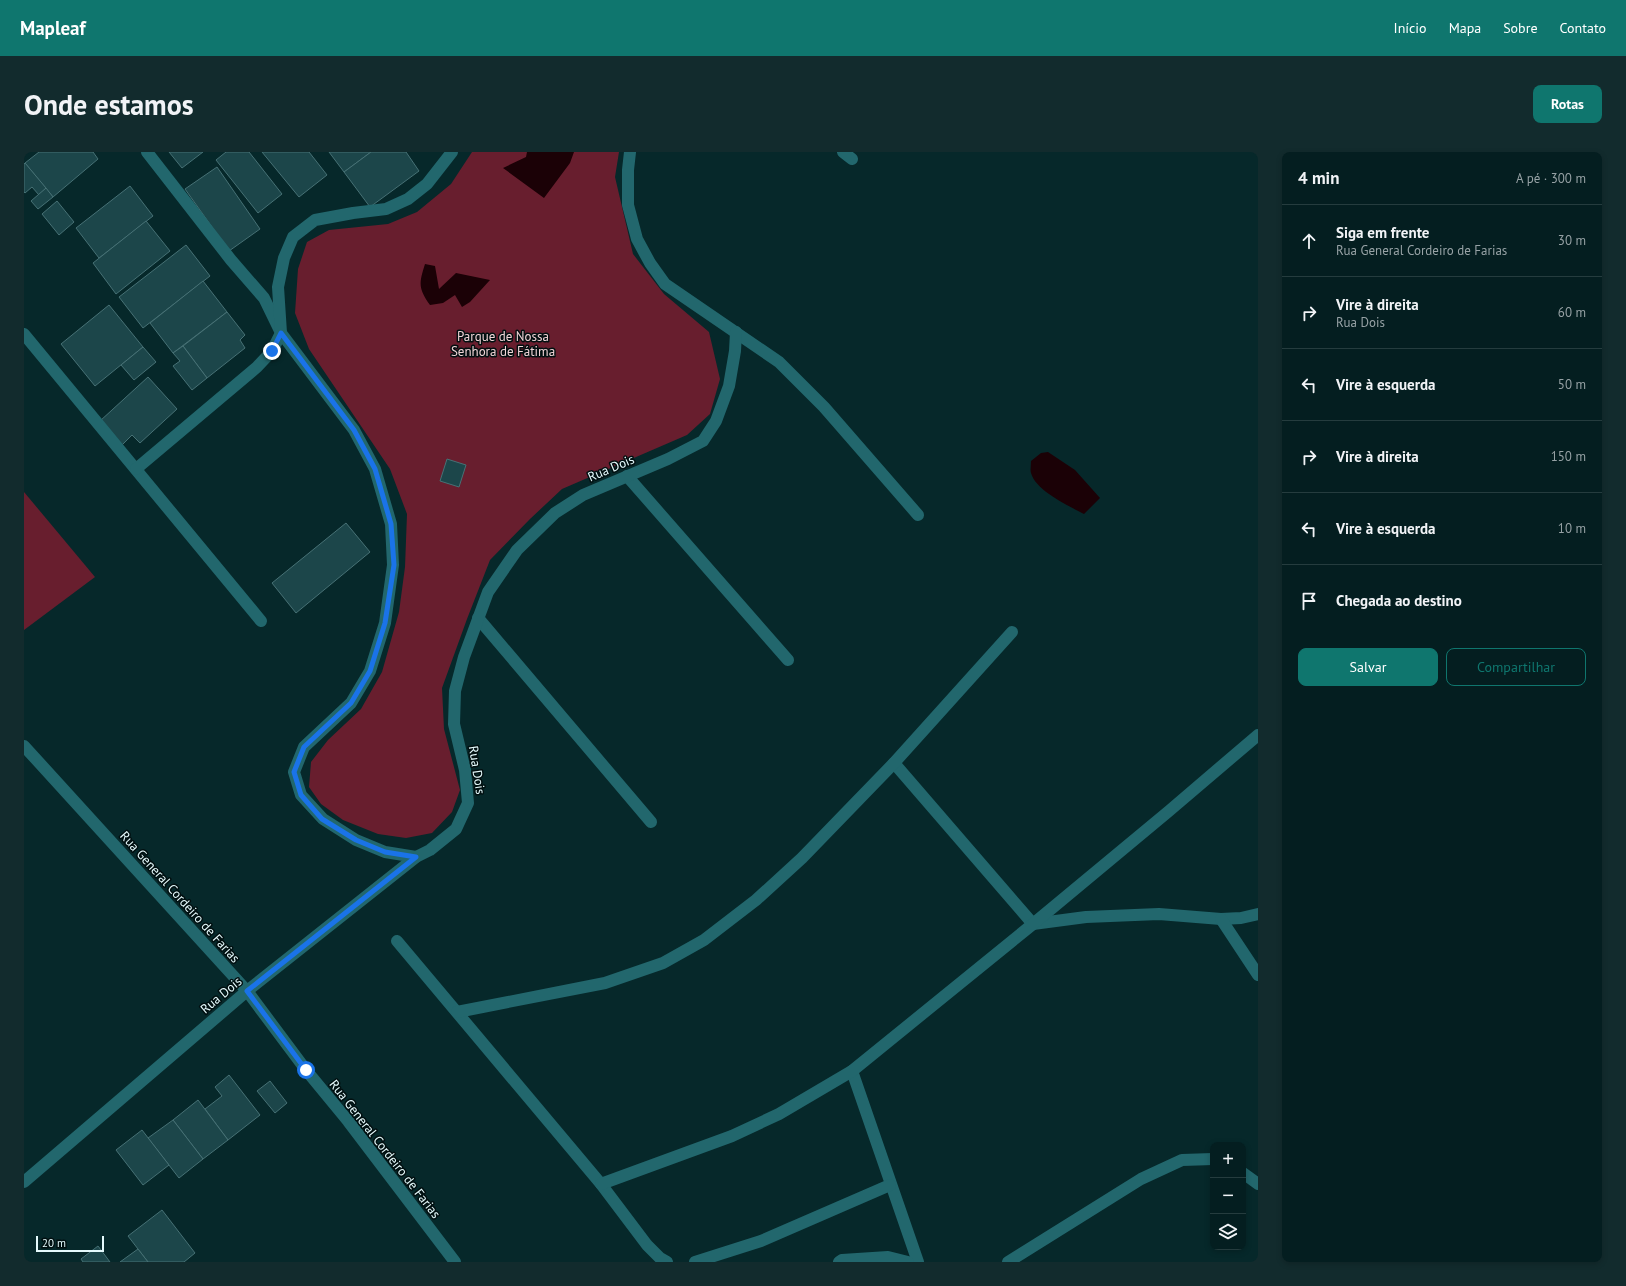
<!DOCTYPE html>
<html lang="pt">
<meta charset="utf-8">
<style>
body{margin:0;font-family:"PT Sans",sans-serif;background:#122b2d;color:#f1f3f6}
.controls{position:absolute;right:12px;bottom:12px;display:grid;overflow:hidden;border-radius:8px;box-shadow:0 2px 6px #0003}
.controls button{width:36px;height:36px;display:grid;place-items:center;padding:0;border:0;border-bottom:1px solid #253c3e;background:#041e20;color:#f1f3f6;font:20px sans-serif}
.scale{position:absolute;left:12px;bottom:10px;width:68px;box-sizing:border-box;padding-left:4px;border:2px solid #e4fafc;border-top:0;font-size:11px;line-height:14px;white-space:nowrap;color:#e4fafc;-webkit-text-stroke:3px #010f10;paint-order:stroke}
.stop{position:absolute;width:12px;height:12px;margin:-9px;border:3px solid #1a73e8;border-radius:50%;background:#fff}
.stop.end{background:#1a73e8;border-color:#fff;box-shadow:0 1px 4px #0008}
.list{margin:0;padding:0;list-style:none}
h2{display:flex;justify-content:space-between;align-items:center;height:52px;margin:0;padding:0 16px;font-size:17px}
h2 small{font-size:13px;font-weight:400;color:#97a2a5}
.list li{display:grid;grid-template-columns:26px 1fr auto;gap:12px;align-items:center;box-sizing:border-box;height:72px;padding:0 16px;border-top:1px solid #253c3e}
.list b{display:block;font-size:15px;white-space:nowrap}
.list p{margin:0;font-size:13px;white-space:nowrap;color:#97a2a5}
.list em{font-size:13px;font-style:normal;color:#97a2a5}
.actions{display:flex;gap:8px;padding:12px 16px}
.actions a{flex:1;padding:9px 0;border:1px solid #0f766e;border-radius:8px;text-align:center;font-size:14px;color:#0f766e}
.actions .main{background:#0f766e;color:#fff}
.icon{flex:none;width:22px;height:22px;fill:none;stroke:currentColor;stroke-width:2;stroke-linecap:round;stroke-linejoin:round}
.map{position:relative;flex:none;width:1234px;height:1110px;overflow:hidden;border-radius:8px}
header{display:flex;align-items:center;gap:24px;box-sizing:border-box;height:56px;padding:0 20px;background:#0f766e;color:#fff}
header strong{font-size:19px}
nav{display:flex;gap:22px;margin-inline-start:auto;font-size:14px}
.intro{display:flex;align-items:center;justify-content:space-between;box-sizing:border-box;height:96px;padding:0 24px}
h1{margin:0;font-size:28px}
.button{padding:10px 18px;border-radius:8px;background:#0f766e;color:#fff;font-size:14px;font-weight:700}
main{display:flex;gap:24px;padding:0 24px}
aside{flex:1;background:#041e20;border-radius:8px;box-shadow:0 2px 6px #0003}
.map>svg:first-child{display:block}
.green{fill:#681e2e}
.water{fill:#1b0106}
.building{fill:#1c464a;stroke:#477175}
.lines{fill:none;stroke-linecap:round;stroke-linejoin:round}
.street{stroke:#22676d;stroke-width:12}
.route{stroke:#1a73e8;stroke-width:5}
.labels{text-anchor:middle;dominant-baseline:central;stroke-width:3;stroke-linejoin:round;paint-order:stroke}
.park-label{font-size:13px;fill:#f1d4d7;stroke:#010f10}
.street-label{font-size:13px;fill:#e4fafc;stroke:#010f10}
</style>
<header>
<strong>Mapleaf</strong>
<nav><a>Início</a><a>Mapa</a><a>Sobre</a><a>Contato</a></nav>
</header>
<div class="intro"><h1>Onde estamos</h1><a class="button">Rotas</a></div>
<main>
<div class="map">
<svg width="1234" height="1110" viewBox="0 0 1234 1110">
<rect width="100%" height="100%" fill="#06282a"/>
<!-- green -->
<g class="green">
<path d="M448 0H595L591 25 609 102 640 142 685 180 696 227 686 262 663 283 538 337 506 367 466 408 443 467 418 536 420 577 436 638 428 660 408 681 382 686 354 682 319 668 297 652 285 635 287 610 304 588 337 557 358 520 375 460 381 415 383 362 366 317 285 197 271 161 274 117 283 90 305 78 364 72 393 60 427 32Z"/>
<path d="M0 340 71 425 0 478Z"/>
</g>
<!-- water -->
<g class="water">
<path d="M503 0H550L546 11 520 46 479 16 502 5Z"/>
<path d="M401 112 411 114 415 137 432 121 466 128 446 150 438 155 431 143 419 151 406 153C394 136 395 131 401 112Z"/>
<path d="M1024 300 1051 318 1076 346 1060 362C1045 354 1012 339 1007 321 1006 318 1007 313 1007 309L1017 301Z"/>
</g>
<!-- building -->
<g class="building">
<path d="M15 0H69L74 7 29 45 1 11Z"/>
<path d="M145 0H179L158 16Z"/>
<path d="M202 0H225L258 42 234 61 192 8Z"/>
<path d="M238 0H285L303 23 275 45Z"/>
<path d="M305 0H347L320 20Z"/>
<path d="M347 0H382L395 19 346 55 320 20Z"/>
<path d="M1 11 22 36 15 43 8 35 1 41 0 40V12Z"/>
<path d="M193 15 236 77 205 99 161 37Z"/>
<path d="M106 34 129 64 75 106 52 76Z"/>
<path d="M22 36 29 45 14 57 7 49Z"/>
<path d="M33 49 50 70 35 83 18 62Z"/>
<path d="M122 69 146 99 92 142 69 111Z"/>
<path d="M162 93 186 124 119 176 95 145Z"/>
<path d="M179 129 203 160 149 201 126 171Z"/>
<path d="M85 153 119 195 71 234 37 192Z"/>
<path d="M203 160 221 183 216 188 221 196 183 226 159 194Z"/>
<path d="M159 194 183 226 168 238 149 214 156 209 149 201Z"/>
<path d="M119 195 132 210 110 228 97 213Z"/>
<path d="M124 225 153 257 116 291 108 283 98 293 76 269Z"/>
<path d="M423 307 442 313 435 335 416 329Z"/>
<path d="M322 371 346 400 272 461 248 431Z"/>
<path d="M205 923 236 963 204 988 181 957 198 944 191 935Z"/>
<path d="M246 929 263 951 251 961 233 939Z"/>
<path d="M174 948 204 988 179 1007 149 968Z"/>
<path d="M149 968 179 1007 155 1026 124 986Z"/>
<path d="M118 978 145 1013 119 1033 92 998Z"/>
<path d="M138 1058 171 1101 160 1110H124L104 1084Z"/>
<path d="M74 1094 86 1110H59L57 1107Z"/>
<path d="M114 1097 124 1110H96Z"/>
</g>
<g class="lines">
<!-- street -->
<g class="street">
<path d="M123 0 207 108 240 146 257 181 330 278 351 317 367 372 369 413 361 471 346 519 327 551 280 595 270 620 277 643 299 667 332 688 361 700 392 705"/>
<path d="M606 0 604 18V53L613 87 626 111 641 132 755 210 800 255 894 363"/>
<path d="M819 0 828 7"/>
<path d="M0 182 237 469"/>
<path d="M112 317 233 215 248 199 257 181 254 135 260 106 269 85 291 68 329 61 362 57 384 47 403 32 428 0"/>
<path d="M603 324 764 508"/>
<path d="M454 466 627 670"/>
<path d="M0 594 223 839 282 918 324 969 431 1110"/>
<path d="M870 611 1009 772 1062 765 1135 762 1197 767 1217 766 1234 762"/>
<path d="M1197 767 1234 823"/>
<path d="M373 789 577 1032 623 1093 636 1106 643 1110"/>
<path d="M433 860 581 831 639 811 680 788 732 748 778 706 870 611 988 480"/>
<path d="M828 919 894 1110"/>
<path d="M1219 1021 1234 1032"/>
<path d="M0 1030 223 839 392 705 406 698 432 677 444 651 441 618 430 572 431 539 440 505 464 440 493 398 531 361 559 343 644 307 679 289 692 269 705 234 711 199 712 180"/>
<path d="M577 1032 708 984 755 962 828 919 1009 772 1145 659 1234 583"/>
<path d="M671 1110 737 1089 866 1033"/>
<path d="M815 1110 818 1108 864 1105 884 1110"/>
<path d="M984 1110 1117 1027 1158 1008 1189 1007"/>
</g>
</g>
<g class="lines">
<!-- route -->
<path class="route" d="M248 199 257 181 330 278 351 317 367 372 370 413 361 471 346 519 327 551 280 595 270 620 277 643 298 667 332 688 361 700 392 705 223 839 282 918"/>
</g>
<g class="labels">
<!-- park labels -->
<g class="park-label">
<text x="479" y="184">Parque de Nossa<tspan x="479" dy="15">Senhora de Fátima</tspan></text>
</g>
<!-- street labels -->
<g class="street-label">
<text transform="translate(587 316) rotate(-23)">Rua Dois</text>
<text transform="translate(453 618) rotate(81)">Rua Dois</text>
<text transform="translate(156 745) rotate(48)">Rua General Cordeiro de Farias</text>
<text transform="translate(197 843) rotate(-40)">Rua Dois</text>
<text transform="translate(361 997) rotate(52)">Rua General Cordeiro de Farias</text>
</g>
</g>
</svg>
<div class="controls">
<button>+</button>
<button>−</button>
<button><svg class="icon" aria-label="layers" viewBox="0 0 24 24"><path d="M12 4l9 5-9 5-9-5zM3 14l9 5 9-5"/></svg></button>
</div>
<div class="scale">20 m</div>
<div class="stop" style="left:282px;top:918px"></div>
<div class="stop end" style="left:248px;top:199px"></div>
</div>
<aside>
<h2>4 min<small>A pé · 300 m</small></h2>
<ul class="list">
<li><svg class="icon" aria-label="ahead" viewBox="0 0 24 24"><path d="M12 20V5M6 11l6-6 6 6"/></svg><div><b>Siga em frente</b><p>Rua General Cordeiro de Farias</p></div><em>30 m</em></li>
<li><svg class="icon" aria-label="right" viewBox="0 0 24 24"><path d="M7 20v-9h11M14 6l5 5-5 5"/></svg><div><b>Vire à direita</b><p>Rua Dois</p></div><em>60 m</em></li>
<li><svg class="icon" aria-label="left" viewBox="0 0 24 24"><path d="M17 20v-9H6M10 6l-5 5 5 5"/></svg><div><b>Vire à esquerda</b></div><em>50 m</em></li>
<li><svg class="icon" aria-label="right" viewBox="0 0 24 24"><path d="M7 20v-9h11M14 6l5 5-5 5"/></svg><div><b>Vire à direita</b></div><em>150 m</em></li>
<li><svg class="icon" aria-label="left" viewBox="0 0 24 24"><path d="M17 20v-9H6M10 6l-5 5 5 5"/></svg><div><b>Vire à esquerda</b></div><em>10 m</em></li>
<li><svg class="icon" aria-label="arrive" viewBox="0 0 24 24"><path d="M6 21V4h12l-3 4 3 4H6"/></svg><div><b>Chegada ao destino</b></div></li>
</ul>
<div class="actions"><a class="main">Salvar</a><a>Compartilhar</a></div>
</aside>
</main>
